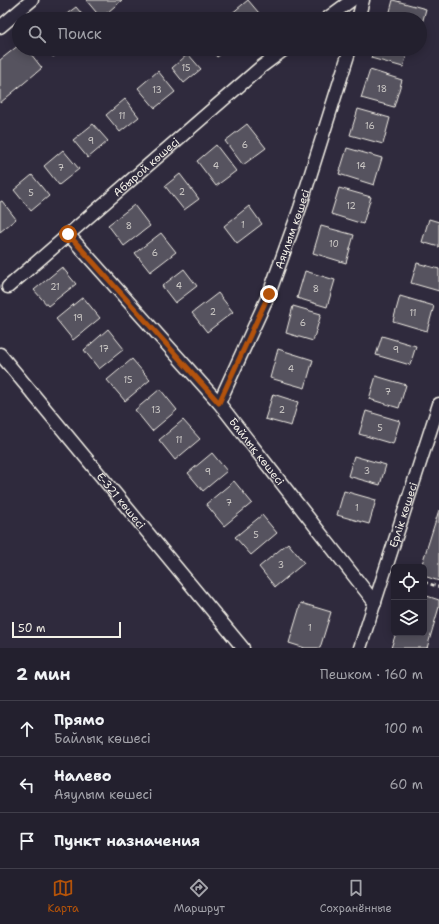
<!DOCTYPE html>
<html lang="ru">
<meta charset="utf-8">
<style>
body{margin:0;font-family:"Shantell Sans",sans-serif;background:#2b2836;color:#f1f3f6}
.controls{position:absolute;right:12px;bottom:12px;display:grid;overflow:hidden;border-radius:6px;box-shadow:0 2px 10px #0003}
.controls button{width:36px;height:36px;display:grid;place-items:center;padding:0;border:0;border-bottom:1px solid #403e4a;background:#23202e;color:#f1f3f6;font:20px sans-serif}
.scale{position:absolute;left:12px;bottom:10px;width:109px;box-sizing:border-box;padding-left:4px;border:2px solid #f4f1e8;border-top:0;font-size:11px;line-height:14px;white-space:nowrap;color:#f4f1e8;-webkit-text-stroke:3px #2f2a3d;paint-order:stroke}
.stop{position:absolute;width:12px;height:12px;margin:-9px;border:3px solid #b45309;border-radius:50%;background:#fff}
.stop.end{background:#b45309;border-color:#fff;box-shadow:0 1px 4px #0008}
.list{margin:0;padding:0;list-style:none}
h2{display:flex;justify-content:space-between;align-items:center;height:52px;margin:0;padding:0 16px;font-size:17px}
h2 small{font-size:13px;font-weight:400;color:#a3a3aa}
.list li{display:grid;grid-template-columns:26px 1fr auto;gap:12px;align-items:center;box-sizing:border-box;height:56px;padding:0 16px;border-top:1px solid #403e4a}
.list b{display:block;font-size:15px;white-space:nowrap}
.list p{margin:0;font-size:13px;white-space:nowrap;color:#a3a3aa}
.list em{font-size:13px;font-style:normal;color:#a3a3aa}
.icon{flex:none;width:22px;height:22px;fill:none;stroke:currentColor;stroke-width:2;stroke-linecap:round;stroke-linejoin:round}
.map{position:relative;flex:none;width:439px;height:648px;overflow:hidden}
.search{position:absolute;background:#23202e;box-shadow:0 2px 10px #0003;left:12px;right:12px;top:12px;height:44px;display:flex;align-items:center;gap:10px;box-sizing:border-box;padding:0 14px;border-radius:22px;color:#a3a3aa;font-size:15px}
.sheet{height:220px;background:#23202e}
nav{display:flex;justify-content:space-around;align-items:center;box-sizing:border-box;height:56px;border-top:1px solid #403e4a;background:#23202e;font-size:11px;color:#a3a3aa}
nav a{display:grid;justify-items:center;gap:2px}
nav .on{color:#b45309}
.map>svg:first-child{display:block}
.building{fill:#56525f;stroke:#f4f1e8}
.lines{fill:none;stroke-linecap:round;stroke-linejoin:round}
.street-casing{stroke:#f4f1e8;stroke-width:15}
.path{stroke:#f4f1e8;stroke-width:2.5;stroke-dasharray:4 3;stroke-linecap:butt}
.street{stroke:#2f2a3d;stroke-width:12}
.route{stroke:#b45309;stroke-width:5}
.labels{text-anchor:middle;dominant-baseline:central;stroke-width:3.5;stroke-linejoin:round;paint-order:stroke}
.number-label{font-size:9px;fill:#ccc9c6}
.street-label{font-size:11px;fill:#f4f1e8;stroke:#2f2a3d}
</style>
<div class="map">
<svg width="439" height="648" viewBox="0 0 439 648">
<rect width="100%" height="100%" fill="#2f2a3d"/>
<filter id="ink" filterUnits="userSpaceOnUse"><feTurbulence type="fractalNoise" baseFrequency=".025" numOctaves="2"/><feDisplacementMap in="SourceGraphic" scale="8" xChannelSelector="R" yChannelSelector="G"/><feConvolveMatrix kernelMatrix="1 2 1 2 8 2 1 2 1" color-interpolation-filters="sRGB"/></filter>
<g filter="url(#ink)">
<!-- building -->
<g class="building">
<path d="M86 0H122L101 18Z"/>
<path d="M248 0 264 19H235L231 14Z"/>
<path d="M393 0 426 9 420 31V19H388Z"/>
<path d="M76 7 86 19H60Z"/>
<path d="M19 45V49H27L42 68 0 103V60Z"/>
<path d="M46 49H64L53 57Z"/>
<path d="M211 49H228L217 57Z"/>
<path d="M374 49H409L403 67 371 58Z"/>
<path d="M188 54 201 69 184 83 172 68Z"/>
<path d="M370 70 402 80 394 107 361 98Z"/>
<path d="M158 71 175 92 155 108 138 88Z"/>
<path d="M125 99 139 117 120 132 106 115Z"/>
<path d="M358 109 390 118 383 144 350 135Z"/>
<path d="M93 124 108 141 88 158 73 140Z"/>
<path d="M247 124 266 148 243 165 225 141Z"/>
<path d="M216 145 236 171 216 186 197 161Z"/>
<path d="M347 148 382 158 374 185 339 174Z"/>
<path d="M63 150 79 169 59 185 44 166Z"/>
<path d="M180 174 199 199 184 210 165 186Z"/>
<path d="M32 175 49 196 31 211 14 190Z"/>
<path d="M339 188 371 197 363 224 331 214Z"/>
<path d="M2 201 16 219 0 232V202Z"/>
<path d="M134 205 150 226 124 246 108 225Z"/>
<path d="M249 206 262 224 237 243 224 226Z"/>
<path d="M429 219 439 222V247L422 242Z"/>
<path d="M321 226 354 235 346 263 313 253Z"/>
<path d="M161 233 176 252 150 272 135 253Z"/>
<path d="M417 263 439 269V291L411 283Z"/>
<path d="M62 267 76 284 48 306 34 290Z"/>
<path d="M184 269 197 286 175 303 162 286Z"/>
<path d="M305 271 335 280 327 307 297 298Z"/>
<path d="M218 293 233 312 207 332 192 313Z"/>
<path d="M400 296 434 306 427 331 393 321Z"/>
<path d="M83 297 100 318 73 340 56 319Z"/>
<path d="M293 306 321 314 313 341 286 333Z"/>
<path d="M108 329 124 349 99 369 84 350Z"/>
<path d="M382 336 416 346 410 365 376 355Z"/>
<path d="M278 349 313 360 305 388 270 378Z"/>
<path d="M132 359 150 380 125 401 107 380Z"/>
<path d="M376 376 406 385 399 408 369 399Z"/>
<path d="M160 389 177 410 152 431 135 410Z"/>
<path d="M273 394 298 402 291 426 265 419Z"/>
<path d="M366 411 400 421 393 444 359 434Z"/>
<path d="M183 420 200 439 175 460 159 440Z"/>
<path d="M212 453 227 471 203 491 188 473Z"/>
<path d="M354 456 386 465 380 485 348 476Z"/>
<path d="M234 481 252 503 224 526 206 504Z"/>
<path d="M344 491 376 500 369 524 337 515Z"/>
<path d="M439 510V581L424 576V567H421Z"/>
<path d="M262 515 277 533 251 555 235 537Z"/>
<path d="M288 543 304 563 275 587 259 567Z"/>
<path d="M424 595 439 600V607L427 648H391L396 633H424Z"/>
<path d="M301 603 331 612 320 648H305L289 643Z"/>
</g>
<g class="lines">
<!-- street casing -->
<g class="street-casing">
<g id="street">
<path d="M326 19 352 0"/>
<path d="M358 19 363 0"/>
<path d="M0 27 32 0"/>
<path id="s1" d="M68 234 219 403 375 603"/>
<path id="s2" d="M8 287 261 67 285 49"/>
<path id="s3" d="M0 354 243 648"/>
<path id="s4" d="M219 403 269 294 300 208 350 49"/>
<path id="s5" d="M360 648 439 404"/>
</g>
</g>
<!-- path -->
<path class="path" d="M424 582 439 587"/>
<!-- street -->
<use href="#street" class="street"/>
</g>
</g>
<g class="lines" filter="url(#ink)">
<!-- route -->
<path class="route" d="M68 234 219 403 269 294"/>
</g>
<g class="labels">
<!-- number labels -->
<g class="number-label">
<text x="186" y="68">15</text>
<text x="382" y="89">18</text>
<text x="157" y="90">13</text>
<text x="122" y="116">11</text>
<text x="370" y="126">16</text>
<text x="91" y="141">9</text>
<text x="245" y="145">6</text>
<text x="216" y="166">4</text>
<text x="361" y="166">14</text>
<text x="61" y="168">7</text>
<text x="182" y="192">2</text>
<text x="31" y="193">5</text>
<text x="351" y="206">12</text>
<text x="243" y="225">1</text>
<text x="129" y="226">8</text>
<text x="334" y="244">10</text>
<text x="155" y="253">6</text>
<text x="179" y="286">4</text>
<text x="55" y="287">21</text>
<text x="316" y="289">8</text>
<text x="213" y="312">2</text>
<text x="413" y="313">11</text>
<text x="78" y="318">19</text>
<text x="303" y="323">6</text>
<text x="104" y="349">17</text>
<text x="396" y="350">9</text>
<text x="291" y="369">4</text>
<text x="128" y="380">15</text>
<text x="388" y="392">7</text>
<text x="156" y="410">13</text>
<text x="282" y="410">2</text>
<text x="380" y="428">5</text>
<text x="179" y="440">11</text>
<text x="367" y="471">3</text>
<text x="208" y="472">9</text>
<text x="229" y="503">7</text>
<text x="357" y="508">1</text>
<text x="256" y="535">5</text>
<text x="281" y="565">3</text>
<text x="310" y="628">1</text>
</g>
<!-- street labels -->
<g class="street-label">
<text stroke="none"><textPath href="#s2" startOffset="183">Абырой көшесі</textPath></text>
<text stroke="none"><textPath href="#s4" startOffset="189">Аяулым көшесі</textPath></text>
<text stroke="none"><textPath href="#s1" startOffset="288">Байлық көшесі</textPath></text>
<text stroke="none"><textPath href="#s3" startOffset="190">Е-321 көшесі</textPath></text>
<text stroke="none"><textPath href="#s5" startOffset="140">Ерлік көшесі</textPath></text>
</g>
</g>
</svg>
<div class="controls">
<button><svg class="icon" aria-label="locate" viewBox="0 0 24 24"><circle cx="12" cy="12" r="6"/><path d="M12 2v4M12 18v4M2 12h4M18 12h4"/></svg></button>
<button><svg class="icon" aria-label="layers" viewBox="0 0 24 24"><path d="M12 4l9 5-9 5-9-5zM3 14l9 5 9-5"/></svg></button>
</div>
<div class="scale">50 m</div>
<div class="stop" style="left:68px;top:234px"></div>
<div class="stop end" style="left:269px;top:294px"></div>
<div class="search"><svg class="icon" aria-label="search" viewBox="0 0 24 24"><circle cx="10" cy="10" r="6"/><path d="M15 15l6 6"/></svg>Поиск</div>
</div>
<section class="sheet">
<h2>2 мин<small>Пешком · 160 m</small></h2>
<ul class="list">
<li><svg class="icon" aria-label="ahead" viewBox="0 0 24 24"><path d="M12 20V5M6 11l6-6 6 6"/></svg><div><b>Прямо</b><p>Байлық көшесі</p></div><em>100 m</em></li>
<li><svg class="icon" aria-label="left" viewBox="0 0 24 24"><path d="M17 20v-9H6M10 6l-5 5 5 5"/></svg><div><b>Налево</b><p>Аяулым көшесі</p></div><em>60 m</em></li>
<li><svg class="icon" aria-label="arrive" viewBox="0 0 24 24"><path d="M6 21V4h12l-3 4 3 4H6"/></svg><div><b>Пункт назначения</b></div></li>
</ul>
</section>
<nav>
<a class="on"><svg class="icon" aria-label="map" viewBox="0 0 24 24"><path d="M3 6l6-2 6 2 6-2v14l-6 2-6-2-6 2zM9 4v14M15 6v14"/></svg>Карта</a>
<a><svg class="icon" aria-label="directions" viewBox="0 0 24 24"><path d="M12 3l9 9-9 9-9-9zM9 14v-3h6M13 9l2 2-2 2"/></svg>Маршрут</a>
<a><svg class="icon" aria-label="saved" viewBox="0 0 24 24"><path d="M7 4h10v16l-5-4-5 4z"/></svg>Сохранённые</a>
</nav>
